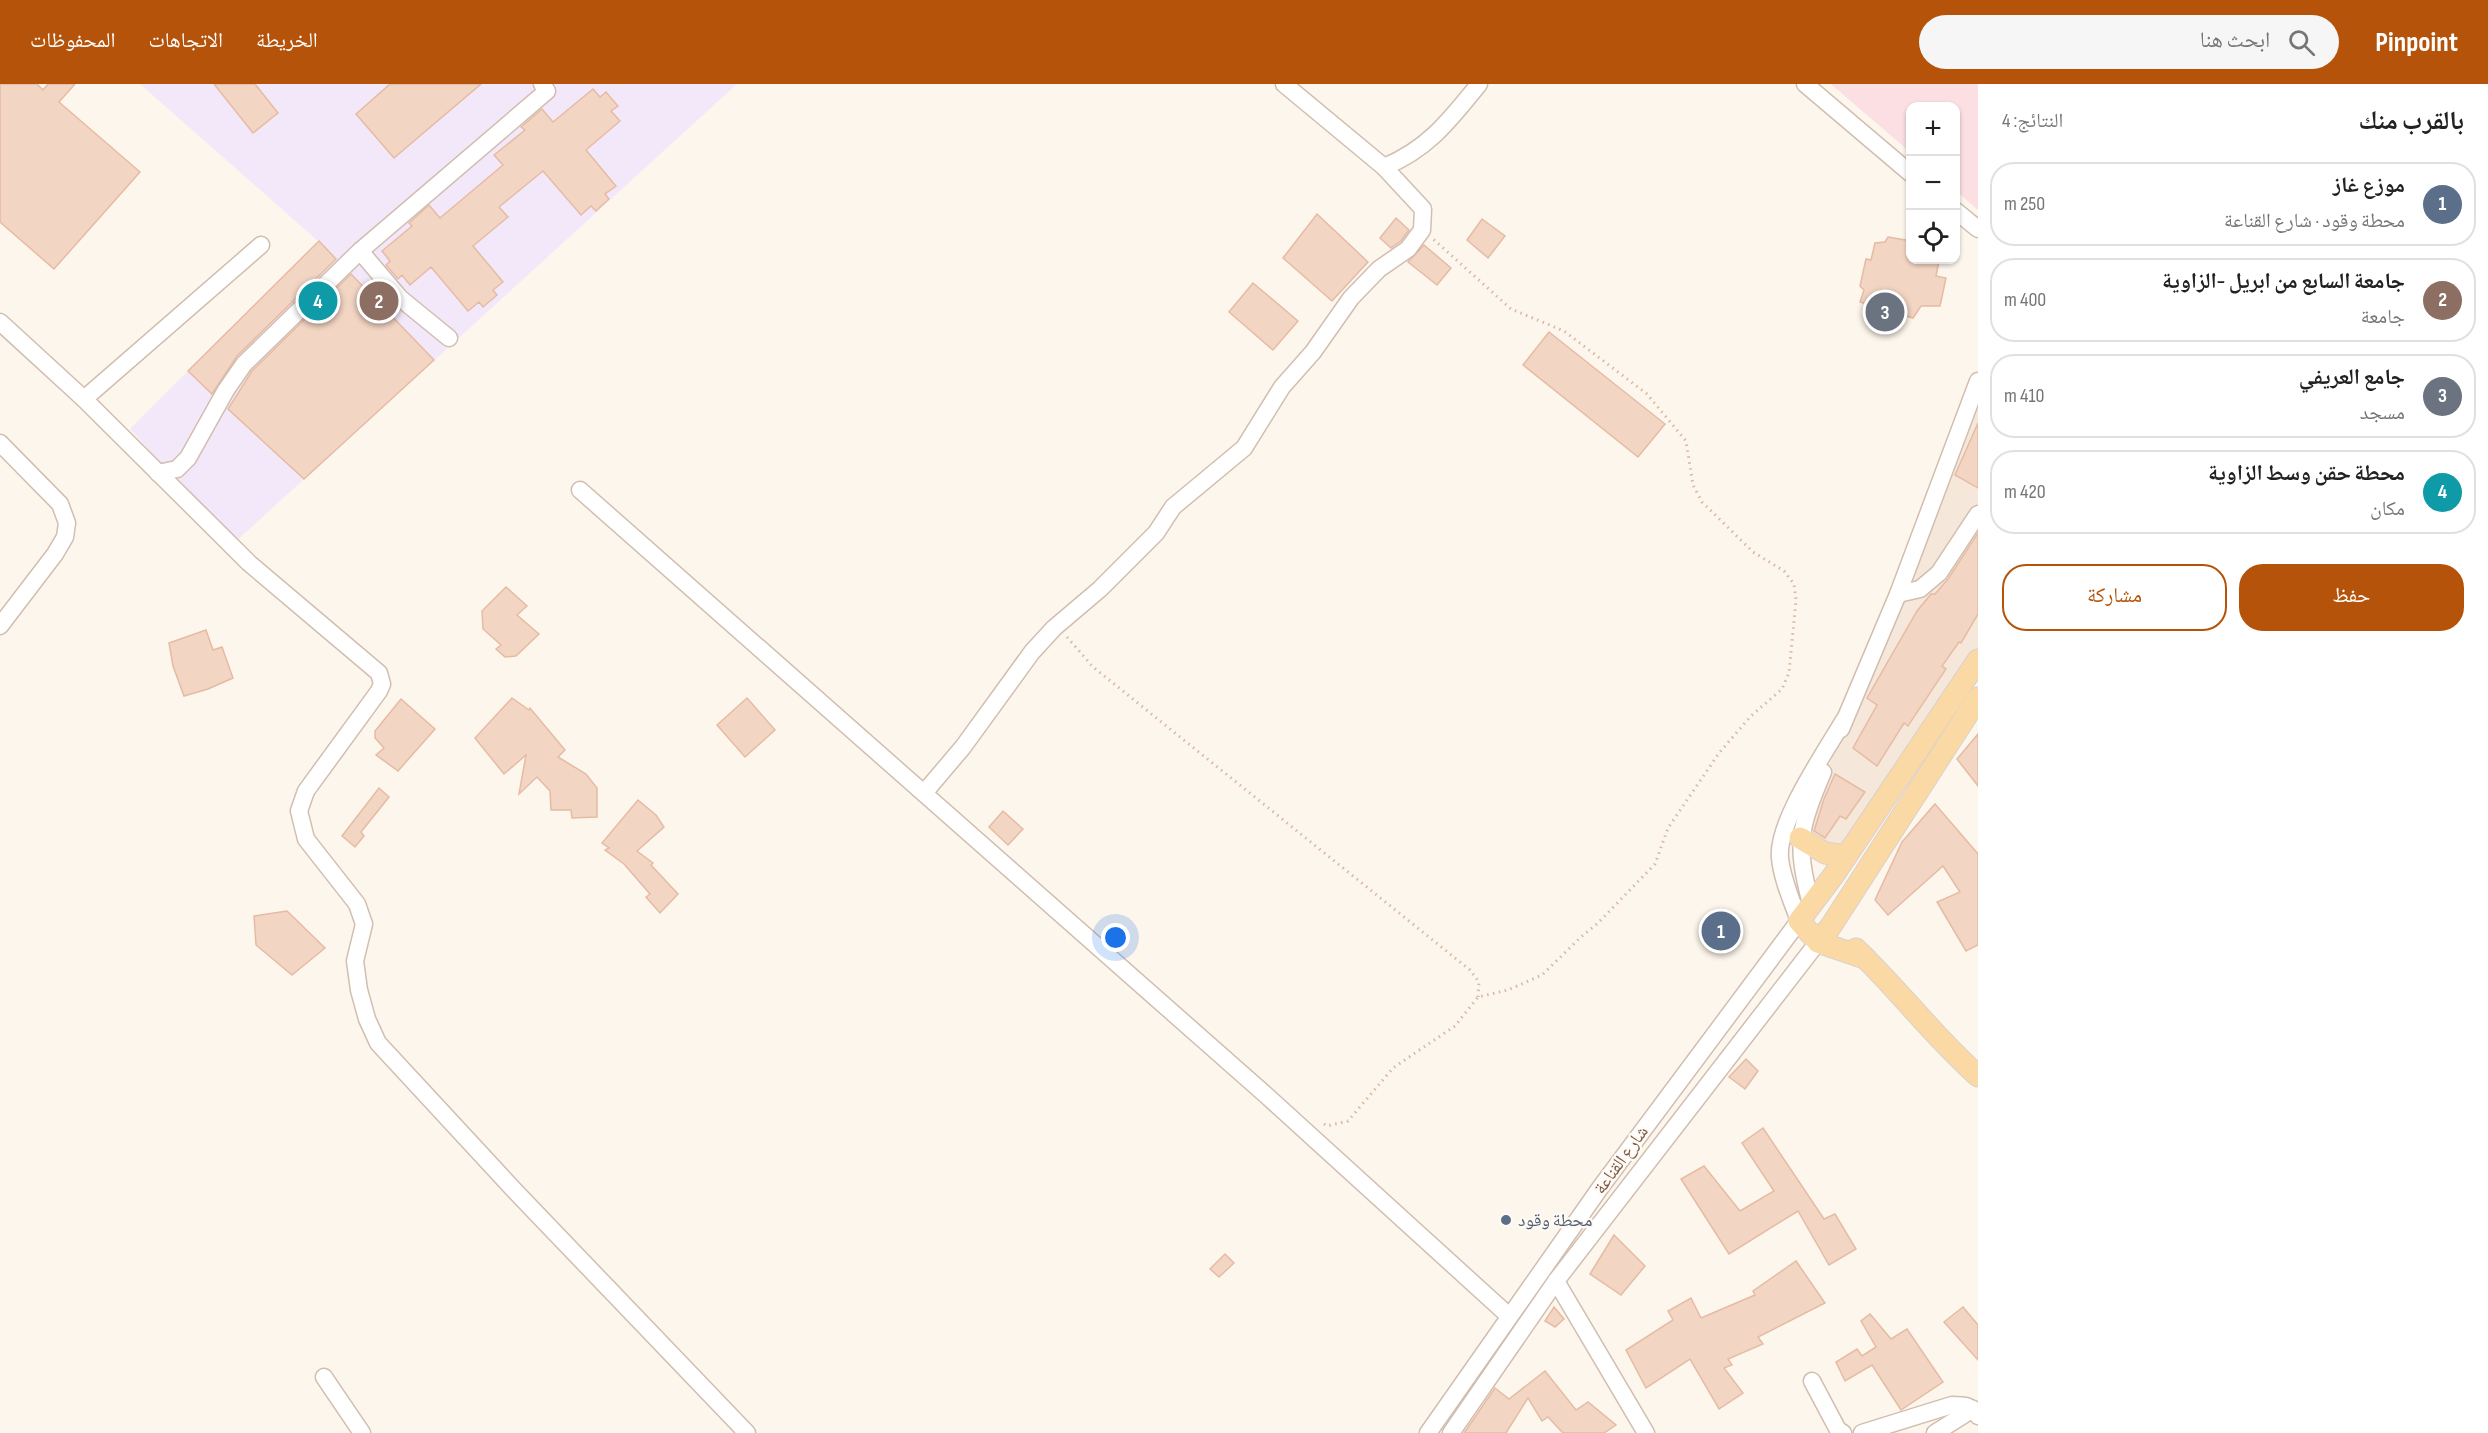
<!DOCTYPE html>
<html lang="ar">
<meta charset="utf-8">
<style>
body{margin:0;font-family:"Sofia Sans Condensed","Noto Naskh Arabic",sans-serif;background:#f6f6f6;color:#222;direction:rtl}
.controls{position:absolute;right:18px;top:18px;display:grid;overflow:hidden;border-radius:12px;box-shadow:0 2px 4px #0004}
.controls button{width:54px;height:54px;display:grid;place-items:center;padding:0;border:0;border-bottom:2px solid #e0e0e0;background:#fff;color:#222;font:30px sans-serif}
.you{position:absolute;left:1116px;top:854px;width:21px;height:21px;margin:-15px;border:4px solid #fff;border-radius:50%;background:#1a73e8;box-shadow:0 0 0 9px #1a73e833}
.badge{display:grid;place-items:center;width:39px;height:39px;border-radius:50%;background:#b45309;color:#fff;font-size:20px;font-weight:700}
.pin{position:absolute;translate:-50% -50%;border:3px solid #fff;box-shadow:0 2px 6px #0006}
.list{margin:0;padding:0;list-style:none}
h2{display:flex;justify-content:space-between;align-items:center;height:78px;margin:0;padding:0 24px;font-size:26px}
h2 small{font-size:20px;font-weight:400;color:#767676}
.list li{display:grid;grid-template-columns:39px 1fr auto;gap:18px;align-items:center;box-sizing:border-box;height:84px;margin:0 12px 12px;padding:0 12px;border:2px solid #e0e0e0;border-radius:24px}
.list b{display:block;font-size:22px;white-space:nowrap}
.list p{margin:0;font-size:20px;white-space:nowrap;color:#767676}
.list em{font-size:20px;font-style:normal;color:#767676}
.actions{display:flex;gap:12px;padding:18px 24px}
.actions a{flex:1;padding:14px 0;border:2px solid #b45309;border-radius:24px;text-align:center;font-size:21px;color:#b45309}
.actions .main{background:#b45309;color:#fff}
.icon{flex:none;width:33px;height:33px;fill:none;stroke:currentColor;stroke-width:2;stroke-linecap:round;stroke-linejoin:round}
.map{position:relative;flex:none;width:1978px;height:1349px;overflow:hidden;direction:ltr}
header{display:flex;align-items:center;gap:36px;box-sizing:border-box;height:84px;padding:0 30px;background:#b45309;color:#fff}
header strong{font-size:28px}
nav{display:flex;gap:33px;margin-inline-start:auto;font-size:21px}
.search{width:420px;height:54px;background:#f6f6f6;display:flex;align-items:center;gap:15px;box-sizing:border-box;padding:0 21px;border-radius:33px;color:#767676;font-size:22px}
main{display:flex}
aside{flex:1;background:#fff}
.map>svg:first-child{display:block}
.residential{fill:#f5e8da}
.education{fill:#f3e8fa}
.medical{fill:#fbdfe3}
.building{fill:#f3d5c3;stroke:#e6bba3;stroke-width:1.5}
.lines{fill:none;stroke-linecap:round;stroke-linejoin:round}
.minor-casing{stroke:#d1beb0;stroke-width:19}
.major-casing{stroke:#dad1cd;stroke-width:23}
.path{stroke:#d9b8a5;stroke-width:3;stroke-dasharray:1.5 4.5;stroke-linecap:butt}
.minor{stroke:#fff;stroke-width:16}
.major{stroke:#fbd9a5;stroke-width:21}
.service-dot{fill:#5c6f8a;stroke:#fffaf3;stroke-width:2}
.labels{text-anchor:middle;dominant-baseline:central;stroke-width:4.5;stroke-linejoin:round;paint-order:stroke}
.street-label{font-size:18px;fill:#7a5c4d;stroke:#fffaf3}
.service-label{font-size:18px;fill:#4e5e75;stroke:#fffaf3;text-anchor:start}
</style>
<header>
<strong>Pinpoint</strong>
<div class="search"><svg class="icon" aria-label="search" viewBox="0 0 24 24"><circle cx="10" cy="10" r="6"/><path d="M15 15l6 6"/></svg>ابحث هنا</div>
<nav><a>الخريطة</a><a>الاتجاهات</a><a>المحفوظات</a></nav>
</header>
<main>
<aside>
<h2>بالقرب منك<small>النتائج: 4</small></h2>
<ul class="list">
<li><span class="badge" style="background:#5c6f8a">1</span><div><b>موزع غاز</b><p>محطة وقود · شارع القناعة</p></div><em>250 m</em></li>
<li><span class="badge" style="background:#8d6e63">2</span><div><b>جامعة السابع من ابريل -الزاوية</b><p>جامعة</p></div><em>400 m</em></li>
<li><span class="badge" style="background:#6b7280">3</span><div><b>جامع العريفي</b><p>مسجد</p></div><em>410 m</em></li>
<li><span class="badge" style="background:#0f9aa8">4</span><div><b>محطة حقن وسط الزاوية</b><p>مكان</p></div><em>420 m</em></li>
</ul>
<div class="actions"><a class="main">حفظ</a><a>مشاركة</a></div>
</aside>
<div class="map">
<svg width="1978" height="1349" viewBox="0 0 1978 1349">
<rect width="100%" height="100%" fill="#fdf6ec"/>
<!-- residential -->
<path class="residential" d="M1978 296V572L1847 765 1806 757V741Z"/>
<!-- education -->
<path class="education" d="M140 0H737L234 459 130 345 318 157Z"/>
<!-- medical -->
<path class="medical" d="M1831 0H1978V126L1956 107V22H1910V68Z"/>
<!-- building -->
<g class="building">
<path d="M0 0H37L43 6 48 0H75L59 18 140 88 54 185 0 138Z"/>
<path d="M214 0H255L278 29 253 49Z"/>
<path d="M390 0H481L394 74 356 30Z"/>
<path d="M593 5 600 13 606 8 618 22 611 27 620 37 586 66 616 102 605 110 609 115 596 127 591 122 581 131 543 87 499 123 508 133 473 162 503 198 493 206 497 211 483 223 479 218 468 227 431 183 410 201 402 191 398 195 386 181 390 177 382 167 412 142 409 139 429 121 440 134 503 81 494 71 525 46 521 43 542 25 553 38Z"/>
<path d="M1317 130 1368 178 1332 217 1283 174Z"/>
<path d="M1396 134 1409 146 1401 157 1391 164 1380 154Z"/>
<path d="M1482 135 1505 152 1488 174 1467 156Z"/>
<path d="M1888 153 1911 157V176L1939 177 1936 192 1946 194 1940 222H1921L1913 234 1860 218 1864 206 1860 202 1866 175 1871 176 1875 159 1885 158Z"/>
<path d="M319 157 336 175 237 272 212 310 188 287Z"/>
<path d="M1424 161 1451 184 1437 201 1408 178Z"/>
<path d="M351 190 434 276 304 395 228 325 252 287Z"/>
<path d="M1253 199 1298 237 1273 266 1229 228Z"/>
<path d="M1549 248 1665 340 1638 373 1523 281Z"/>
<path d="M1978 339V404L1955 391Z"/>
<path d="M1978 449V530L1961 559 1959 558 1942 582 1946 585 1908 642 1904 639 1877 682 1853 664 1877 621 1867 614 1917 527 1931 510H1935L1948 495Z"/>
<path d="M506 503 527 522 517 531 539 550 516 572 505 573 496 565 501 561 483 545 482 527Z"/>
<path d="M206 546 213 566 222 563 233 594 208 605 184 612 173 582 169 559Z"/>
<path d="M512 614 529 626 530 624 565 666 558 673 586 690 597 704V733L572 734 571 726H551L550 707 537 693 519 710 526 671 504 690 475 654Z"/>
<path d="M747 614 775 646 745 673 717 641Z"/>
<path d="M401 615 435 645 398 687 376 671 384 664 375 654V647Z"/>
<path d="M1978 650V702L1957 675Z"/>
<path d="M1835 690 1865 708 1846 735 1840 732 1825 754 1814 747 1824 715Z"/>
<path d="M379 704 389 713 361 748 364 752 355 763 342 752Z"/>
<path d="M638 716 656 731 664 743 637 767 653 779 651 781 678 810 660 829 646 813 650 810 624 780 605 766 609 764 602 759Z"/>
<path d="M1935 720 1978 770V861L1966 867 1937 818 1960 808 1943 782 1888 831 1875 816 1902 758Z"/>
<path d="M1003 727 1023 745 1008 761 989 743Z"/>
<path d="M287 827 325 864 292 891 256 861 254 832Z"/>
<path d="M1746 975 1758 987 1745 1005 1729 993Z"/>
<path d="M1763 1044 1824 1135 1835 1130 1856 1165 1829 1181 1798 1127 1729 1170 1681 1095 1704 1082 1740 1127 1774 1107 1742 1059Z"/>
<path d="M1614 1151 1645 1182 1621 1211 1590 1190Z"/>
<path d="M1225 1170 1234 1179 1219 1193 1210 1185Z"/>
<path d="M1796 1177 1825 1219 1758 1253 1763 1260 1728 1275 1732 1281 1724 1284 1743 1309 1719 1325 1690 1275 1646 1304 1626 1266 1673 1236 1668 1227 1691 1214 1701 1234 1755 1211 1753 1207Z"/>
<path d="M1554 1223 1564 1235 1555 1243 1545 1237Z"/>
<path d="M1963 1223 1978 1241V1276L1944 1238Z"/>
<path d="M1870 1230 1891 1255 1907 1245 1943 1298 1901 1326 1872 1281 1845 1297 1836 1278 1857 1265 1862 1272 1876 1263 1861 1237Z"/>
<path d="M1545 1287 1576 1326 1588 1318 1616 1341 1604 1349H1563L1548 1333 1542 1337 1528 1314 1506 1349H1464L1495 1304 1509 1315Z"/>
</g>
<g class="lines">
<!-- minor casing -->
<g class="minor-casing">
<g id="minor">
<path d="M1284 0 1384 83C1428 65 1450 36 1479 0"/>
<path d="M1805 0 1910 89"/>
<path d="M1956 127 1978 145"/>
<path d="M360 167 400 214 449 254"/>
<path d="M0 238 84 315 249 479 379 589 382 600 379 607 306 707 299 727 306 755 357 820 364 840 355 877 359 906 367 935 378 959 515 1107 747 1349"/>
<path d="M84 315 261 161"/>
<path d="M0 359 60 420 67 439 65 453 55 470 0 542"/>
<path d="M158 389 177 385 188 374 226 306 244 280 360 167 547 7 542 0"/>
<path d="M580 406 1267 1012 1509 1232"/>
<path d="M1898 510 1920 505 1939 489 1978 430"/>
<path d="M1841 645 1898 510 1978 297"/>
<path d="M924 709 963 663 1032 568 1054 544 1100 505 1156 449 1173 423 1244 364 1282 303 1313 268 1351 214 1379 185 1408 165 1422 146 1423 125 1384 83"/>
<path d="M1811 820C1795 759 1799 745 1823 688"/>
<path d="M1556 1197 1646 1349"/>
<path d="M324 1293 362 1349"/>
<path d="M1812 1297 1838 1346 1843 1349"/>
<path d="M1428 1349 1600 1104 1799 837C1792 817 1782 795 1780 774 1776 739 1826 667 1844 636"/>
<path d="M1451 1349 1556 1197 1818 858"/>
<path d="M1862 1349 1952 1321C1964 1321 1971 1321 1978 1332"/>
<path d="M1935 1349 1973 1325"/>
</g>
</g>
<!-- major casing -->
<g class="major-casing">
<g id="major">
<path d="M1800 754 1825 769 1846 772"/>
<path d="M1818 858 1831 842 1978 614"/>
<path d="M1856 865C1899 906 1934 953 1978 992"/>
<path d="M1865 874 1818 858 1799 837 1833 792 1978 576"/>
</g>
</g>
<!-- path -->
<g class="path">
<path d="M1067 553 1093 583 1470 886 1479 898 1478 913"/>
<path d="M1324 1040 1327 1042 1348 1037 1393 984 1455 942 1478 913 1508 906 1542 891 1581 853 1598 839 1655 780 1668 744 1719 669 1751 632 1782 605 1789 589 1796 516 1794 500 1784 487 1753 468 1702 418 1693 401 1686 357 1647 310 1564 247 1511 225 1433 155"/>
</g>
<!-- minor -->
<use href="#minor" class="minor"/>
<!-- major -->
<use href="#major" class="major"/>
</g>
<!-- markers -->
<circle class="service-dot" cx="1506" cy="1136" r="6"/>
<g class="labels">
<!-- street labels -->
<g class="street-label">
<text transform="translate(1621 1076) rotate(-54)">شارع القناعة</text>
</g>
<!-- service labels -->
<g class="service-label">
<text x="1518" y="1136">محطة وقود</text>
</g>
</g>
</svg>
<div class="controls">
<button>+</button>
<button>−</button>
<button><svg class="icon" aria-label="locate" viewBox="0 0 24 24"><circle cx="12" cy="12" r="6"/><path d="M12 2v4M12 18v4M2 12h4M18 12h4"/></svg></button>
</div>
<div class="you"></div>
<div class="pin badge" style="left:1721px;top:847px;background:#5c6f8a">1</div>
<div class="pin badge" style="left:379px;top:217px;background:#8d6e63">2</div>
<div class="pin badge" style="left:1885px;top:228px;background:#6b7280">3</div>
<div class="pin badge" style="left:318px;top:217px;background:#0f9aa8">4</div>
</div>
</main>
